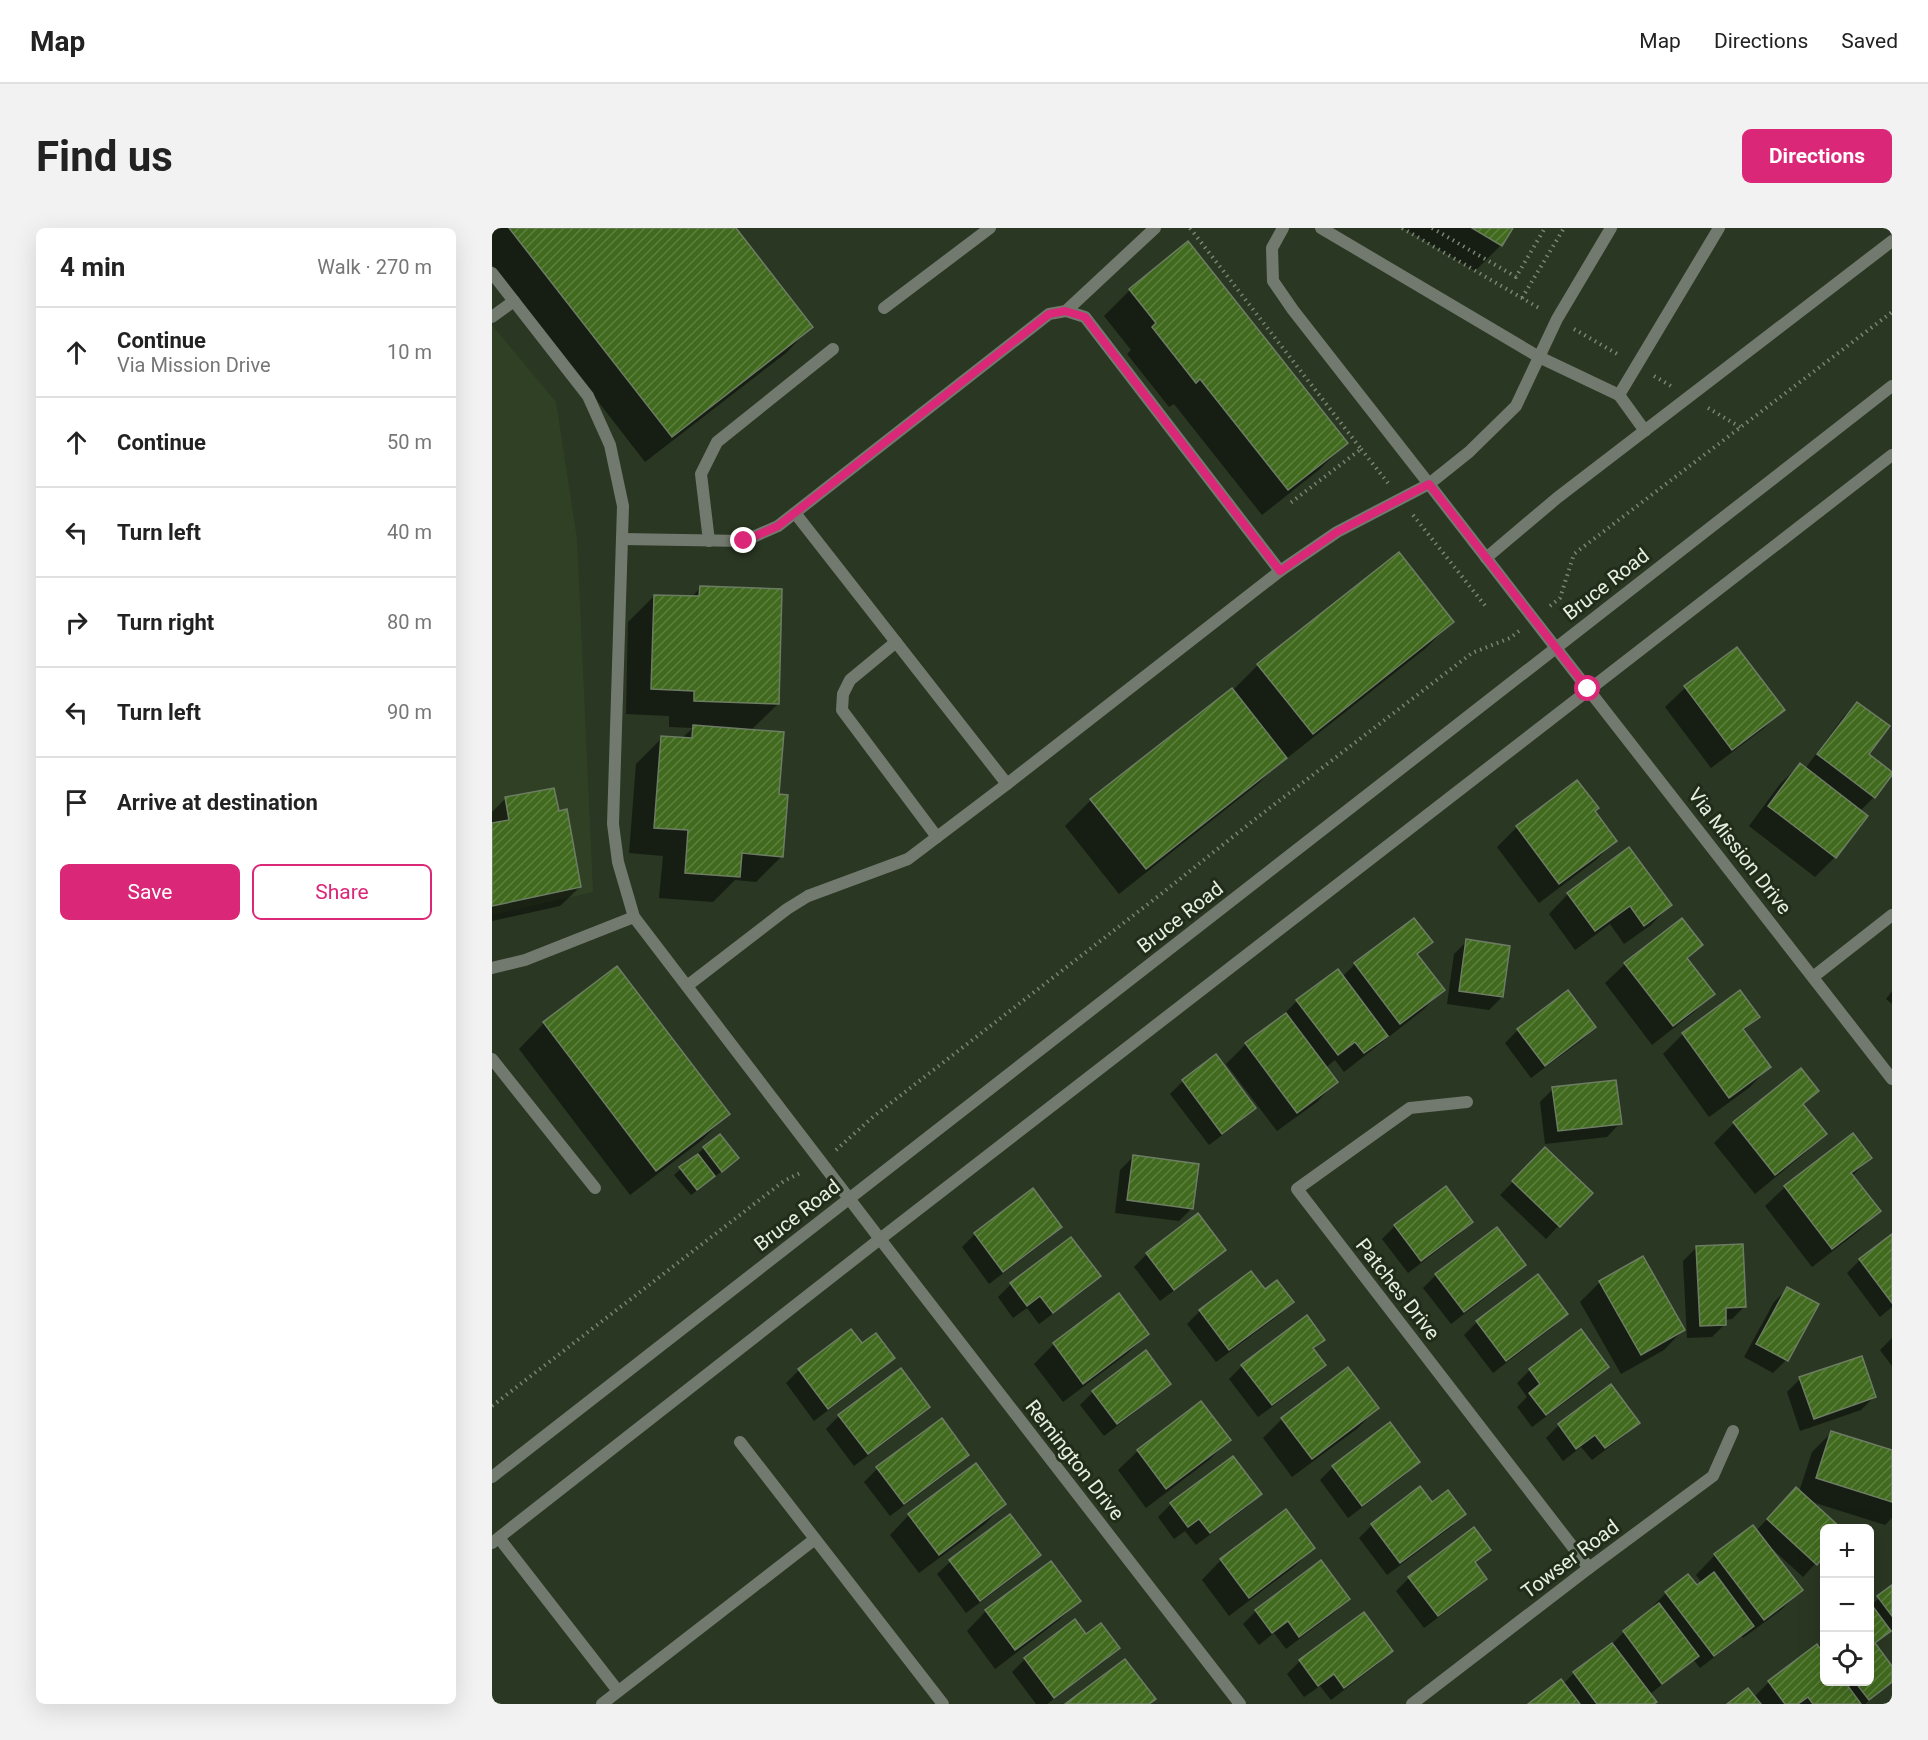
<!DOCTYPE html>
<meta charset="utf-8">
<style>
body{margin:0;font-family:Roboto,sans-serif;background:#f2f2f2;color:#222}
.controls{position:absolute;right:18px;bottom:18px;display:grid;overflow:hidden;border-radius:9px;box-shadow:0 6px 24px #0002}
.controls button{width:54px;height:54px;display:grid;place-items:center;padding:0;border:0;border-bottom:2px solid #e0e0e0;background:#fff;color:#222;font:30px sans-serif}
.stop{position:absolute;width:18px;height:18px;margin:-14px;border:4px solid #db2777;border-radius:50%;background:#fff}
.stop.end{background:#db2777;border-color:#fff;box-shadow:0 2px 6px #0008}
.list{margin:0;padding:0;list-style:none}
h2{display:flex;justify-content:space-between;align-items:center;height:78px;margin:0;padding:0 24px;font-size:26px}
h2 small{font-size:20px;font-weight:400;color:#767676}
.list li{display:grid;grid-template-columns:39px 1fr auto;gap:18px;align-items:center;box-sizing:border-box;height:90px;padding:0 24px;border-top:2px solid #e0e0e0}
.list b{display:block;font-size:22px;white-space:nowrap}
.list p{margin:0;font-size:20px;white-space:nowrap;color:#767676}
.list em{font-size:20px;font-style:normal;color:#767676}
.actions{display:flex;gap:12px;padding:18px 24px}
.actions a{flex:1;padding:14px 0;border:2px solid #db2777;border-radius:9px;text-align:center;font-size:21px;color:#db2777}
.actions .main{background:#db2777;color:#fff}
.icon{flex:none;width:33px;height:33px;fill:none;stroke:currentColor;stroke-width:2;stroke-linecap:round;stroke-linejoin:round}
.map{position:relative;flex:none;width:1400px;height:1476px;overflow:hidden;border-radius:9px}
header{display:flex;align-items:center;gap:36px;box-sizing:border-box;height:84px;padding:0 30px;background:#fff;border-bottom:2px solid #e0e0e0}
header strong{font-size:28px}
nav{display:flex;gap:33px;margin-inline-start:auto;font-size:21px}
.intro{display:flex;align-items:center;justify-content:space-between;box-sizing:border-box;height:144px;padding:0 36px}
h1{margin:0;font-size:42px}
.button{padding:15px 27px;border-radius:9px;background:#db2777;color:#fff;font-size:21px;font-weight:700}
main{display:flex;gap:36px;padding:0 36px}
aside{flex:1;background:#fff;border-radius:9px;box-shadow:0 6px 24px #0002}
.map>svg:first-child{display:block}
.built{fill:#304025}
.shadow{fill:#0007}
.building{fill:url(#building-hatch);stroke:#6d7d64;stroke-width:1.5}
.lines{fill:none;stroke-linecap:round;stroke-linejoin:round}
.path{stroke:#7a8573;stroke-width:4;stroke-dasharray:1.5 4.5;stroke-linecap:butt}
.service{stroke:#72796e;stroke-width:12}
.minor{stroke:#72796e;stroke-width:12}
.tertiary{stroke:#72796e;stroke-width:12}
.route{stroke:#db2777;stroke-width:8}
.labels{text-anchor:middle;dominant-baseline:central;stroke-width:6;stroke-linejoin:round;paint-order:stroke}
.street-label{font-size:20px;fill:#e6efe1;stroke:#212d18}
</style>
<header>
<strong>Map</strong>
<nav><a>Map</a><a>Directions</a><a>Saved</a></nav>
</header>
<div class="intro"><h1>Find us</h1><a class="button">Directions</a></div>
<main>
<aside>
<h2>4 min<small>Walk · 270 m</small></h2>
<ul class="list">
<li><svg class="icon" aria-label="ahead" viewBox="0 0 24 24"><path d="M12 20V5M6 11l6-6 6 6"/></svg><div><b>Continue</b><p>Via Mission Drive</p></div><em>10 m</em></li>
<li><svg class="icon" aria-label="ahead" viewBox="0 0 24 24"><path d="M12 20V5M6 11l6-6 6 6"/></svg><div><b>Continue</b></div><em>50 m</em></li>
<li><svg class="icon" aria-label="left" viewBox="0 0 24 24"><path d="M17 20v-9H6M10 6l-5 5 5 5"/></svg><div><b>Turn left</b></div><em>40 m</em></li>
<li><svg class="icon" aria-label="right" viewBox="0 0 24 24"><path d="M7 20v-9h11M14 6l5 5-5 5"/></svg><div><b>Turn right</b></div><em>80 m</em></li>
<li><svg class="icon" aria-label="left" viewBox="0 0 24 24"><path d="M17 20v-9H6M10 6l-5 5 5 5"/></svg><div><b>Turn left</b></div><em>90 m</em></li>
<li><svg class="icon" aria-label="arrive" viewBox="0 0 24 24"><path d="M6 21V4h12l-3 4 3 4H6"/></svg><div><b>Arrive at destination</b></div></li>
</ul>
<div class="actions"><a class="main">Save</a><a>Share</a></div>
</aside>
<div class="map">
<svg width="1400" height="1476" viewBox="0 0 1400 1476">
<defs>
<pattern id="building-hatch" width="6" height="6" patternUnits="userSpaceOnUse" patternTransform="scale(1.5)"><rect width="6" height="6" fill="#416a1e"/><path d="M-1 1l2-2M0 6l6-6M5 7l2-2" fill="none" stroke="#5c803e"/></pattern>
</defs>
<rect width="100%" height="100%" fill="#2a3722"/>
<!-- built -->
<path class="built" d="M0 97 64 174 85 311 101 664 0 687Z"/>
<!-- shadow -->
<g class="shadow">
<path d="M0 0H242L319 99 294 125 153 234 0 37Z"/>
<path d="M911 0H1019L1009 17 983 43Z"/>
<path d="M696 15 854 215 828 241 770 287 682 176 677 179 635 126 639 122 612 88 638 62Z"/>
<path d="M208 360 286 476 258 503 286 568 290 628 264 654 243 652 221 674 167 670 171 628 137 625 144 536 170 510 189 511 201 500 177 499V488L134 486 136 394 162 368 199 370Z"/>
<path d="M960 394 934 420 794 531 793 529 767 555 627 666 573 598 599 572 740 463 766 437Z"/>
<path d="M1245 421 1291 482 1271 501 1219 540 1173 479 1193 460Z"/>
<path d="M1365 476 1375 526 1400 545 1382 569 1368 583 1374 588 1343 629 1323 649 1257 598 1288 556 1308 537 1313 541 1352 488Z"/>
<path d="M1085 554 1102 584 1123 613 1104 632 1047 675 1005 619 1025 599Z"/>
<path d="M14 570 88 659 68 678 0 693V584Z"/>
<path d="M1076 666 1178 677 1159 697 1132 716 1118 696 1083 722 1057 686Z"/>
<path d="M922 692 939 714 925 728 951 762 931 782 852 844 843 832 833 840 844 854 825 874 785 903 734 836 754 816 786 792 805 773 850 749 863 736Z"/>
<path d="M975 713 1010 769 997 782 955 776 962 726Z"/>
<path d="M1209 717 1195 731 1221 766 1201 785 1160 817 1113 755 1133 736Z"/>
<path d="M1400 763V776L1394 771Z"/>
<path d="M1248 764 1266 789 1251 803 1277 839 1258 859 1217 889 1171 826 1191 806Z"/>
<path d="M52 795 236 886 210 912 138 967 27 821Z"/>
<path d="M1103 799 1090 812 1039 850 1013 815 1026 802Z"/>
<path d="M1308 842 1325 863 1310 878 1333 906 1313 925 1263 966 1222 915 1242 895Z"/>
<path d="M691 853 762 880 749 893 717 917 678 866Z"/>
<path d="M1061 861 1128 895 1115 909 1053 916 1048 874Z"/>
<path d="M212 920 239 936 199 967 182 947Z"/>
<path d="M1053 921 1098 965 1054 1011 1008 967Z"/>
<path d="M641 929 700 980 687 993 623 985 628 942Z"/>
<path d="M1378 930 1360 948 1387 983 1367 1003 1320 1039 1273 978 1293 959Z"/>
<path d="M541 962 568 999 555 1012 497 1056 470 1019 483 1006Z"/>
<path d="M979 994 966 1007 916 1045 890 1011 903 998Z"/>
<path d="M1400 1008V1079L1388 1089 1355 1045 1368 1032Z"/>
<path d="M579 1011 607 1048 594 1061 547 1096 535 1080 521 1090 506 1069 519 1056Z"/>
<path d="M1204 1020 1253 1078 1240 1091 1233 1092V1096L1220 1109 1195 1110 1191 1033Z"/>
<path d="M732 1022 719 1035 668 1073 642 1039 655 1026Z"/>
<path d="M1032 1037 1019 1050 959 1096 931 1060 944 1047Z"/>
<path d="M1108 1054 1191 1102 1172 1122 1129 1146 1088 1074Z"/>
<path d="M1295 1061 1294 1132 1281 1145 1252 1129 1282 1074Z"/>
<path d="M773 1063 800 1074 787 1087 724 1134 695 1096 708 1083Z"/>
<path d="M627 1068 655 1106 636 1125 571 1174 542 1136 562 1116Z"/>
<path d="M1074 1086 1061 1099 1001 1145 972 1107 985 1094Z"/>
<path d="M358 1103 369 1118 401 1130 388 1143 322 1193 294 1155 307 1142Z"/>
<path d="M1089 1104 1115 1139 1103 1152 1040 1199 1025 1179 1035 1169 1025 1155 1038 1142Z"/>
<path d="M1400 1110V1138L1388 1122Z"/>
<path d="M831 1112 821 1122 832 1137 819 1150 766 1189 737 1151 750 1138Z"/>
<path d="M1308 1151 1382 1169 1369 1182 1308 1203 1295 1164Z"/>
<path d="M677 1156 664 1168 612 1208 588 1177 601 1164Z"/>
<path d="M1119 1158 1146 1194 1133 1207 1100 1232 1089 1219 1071 1233 1054 1210 1067 1197Z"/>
<path d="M436 1179 423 1192 362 1238 334 1201 347 1188Z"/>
<path d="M885 1180 866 1200 800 1249 771 1210 790 1191Z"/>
<path d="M1340 1204 1400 1223V1290L1393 1297 1317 1273 1347 1300H1332V1326L1311 1349 1278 1319 1277 1320 1309 1362 1289 1382 1251 1410 1250 1408 1208 1440 1201 1431 1157 1467 1160 1476H1038L1071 1456 1082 1445 1119 1417 1132 1404 1163 1380 1161 1378 1174 1365 1204 1359 1210 1355 1204 1347 1223 1327 1264 1303 1291 1274 1307 1264 1320 1224Z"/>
<path d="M737 1212 717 1232 654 1280 626 1242 646 1223Z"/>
<path d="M475 1227 462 1240 398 1288 372 1254 385 1241Z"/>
<path d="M741 1230 768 1266 755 1279 704 1317 693 1303 682 1311 666 1289 679 1276Z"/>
<path d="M926 1234 913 1247 856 1290 828 1252 841 1239Z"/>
<path d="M928 1260 940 1276 972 1286 959 1299 895 1347 867 1310 880 1297Z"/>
<path d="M512 1276 493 1296 427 1345 398 1307 417 1287Z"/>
<path d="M518 1289 547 1327 534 1340 474 1385 445 1346 458 1334Z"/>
<path d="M821 1320 802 1339 737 1388 710 1352 729 1332Z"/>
<path d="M997 1322 982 1336 993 1351 980 1364 932 1400 904 1363 917 1350Z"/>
<path d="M1400 1359V1402L1382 1417 1400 1440V1454L1373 1476H1237L1262 1469 1277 1454 1332 1413V1454H1378V1378Z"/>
<path d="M856 1371 843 1384 794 1421 782 1405 767 1417 751 1396 764 1383Z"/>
<path d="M587 1373 567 1392 503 1441 475 1403 494 1383Z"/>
<path d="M583 1394 594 1408 626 1420 613 1433 555 1476H544L520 1444 533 1431Z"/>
<path d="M899 1423 886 1436 839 1472 828 1458 812 1469 795 1446 808 1433Z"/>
</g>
<!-- building -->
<g class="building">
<path d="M17 0H244L321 99 180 209Z"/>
<path d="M980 0H1021L1010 18Z"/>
<path d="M696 13 856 215 796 262 708 151 704 155 660 99 664 95 637 61Z"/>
<path d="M907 324 962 394 821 506 765 436Z"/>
<path d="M208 358 290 361 287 476 202 473V463L159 461 162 367 207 368Z"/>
<path d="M1245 419 1293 482 1240 522 1192 458Z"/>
<path d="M740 460 795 530 654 641 598 571Z"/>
<path d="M1365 474 1398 498 1377 526 1400 544V547L1383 570 1325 526Z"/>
<path d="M201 497 292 504 287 566 296 567 291 629 250 625 248 649 193 645 196 602 162 600 169 508 200 510Z"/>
<path d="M1308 535 1376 588 1344 630 1276 578Z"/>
<path d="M1085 552 1107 580 1103 583 1125 613 1067 656 1024 598Z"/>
<path d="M62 560 67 583 75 581 89 659 0 678V595L17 592 13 569Z"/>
<path d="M1137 619 1180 677 1152 698 1138 678 1103 703 1075 665Z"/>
<path d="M922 690 941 714 925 726 953 762 908 796 862 735Z"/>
<path d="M1190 690 1211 717 1195 730 1223 766 1181 798 1132 735Z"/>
<path d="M974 711 1018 718 1011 769 967 763Z"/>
<path d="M125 738 238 886 164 943 51 794Z"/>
<path d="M846 741 896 808 872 825 863 814 846 827 804 772Z"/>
<path d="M1076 762 1104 799 1053 838 1025 801Z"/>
<path d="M1248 762 1268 789 1251 801 1279 839 1237 870 1190 805Z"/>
<path d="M794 785 846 854 805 885 753 815Z"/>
<path d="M724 826 764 880 730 906 690 852Z"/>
<path d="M1309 840 1327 863 1311 876 1335 906 1283 947 1241 894Z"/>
<path d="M1124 852 1130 896 1066 903 1060 859Z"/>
<path d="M1361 905 1380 930 1359 945 1389 983 1340 1021 1292 958Z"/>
<path d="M228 906 247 930 230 944 211 919Z"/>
<path d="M1053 919 1101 965 1068 999 1020 953Z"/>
<path d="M206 926 223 948 205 962 187 939Z"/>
<path d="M641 927 707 936 701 981 635 972Z"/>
<path d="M954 958 981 994 929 1033 902 997Z"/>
<path d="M541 960 570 999 511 1044 482 1005Z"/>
<path d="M706 985 734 1022 682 1062 654 1025Z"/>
<path d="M1005 999 1034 1037 972 1084 943 1046Z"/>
<path d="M1400 1006V1075L1367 1031Z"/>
<path d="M579 1009 609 1048 561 1085 548 1068 535 1078 518 1055Z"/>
<path d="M1251 1016 1254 1079 1234 1080V1097L1208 1098 1204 1018Z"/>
<path d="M1151 1028 1193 1102 1149 1127 1107 1053Z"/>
<path d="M759 1043 773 1061 785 1052 802 1074 737 1122 707 1082Z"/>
<path d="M1046 1046 1076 1086 1014 1133 984 1093Z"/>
<path d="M1295 1059 1327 1076 1296 1133 1264 1116Z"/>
<path d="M627 1065 657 1106 591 1156 561 1115Z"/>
<path d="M815 1087 833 1112 821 1120 834 1137 780 1177 749 1137Z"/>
<path d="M359 1101 370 1115 384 1105 403 1130 336 1181 306 1141Z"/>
<path d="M1089 1101 1117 1139 1054 1187 1037 1165 1048 1156 1037 1141Z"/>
<path d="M654 1122 679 1156 625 1196 600 1163Z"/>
<path d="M1370 1128 1384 1169 1322 1191 1307 1149Z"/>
<path d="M856 1139 887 1180 820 1231 789 1190Z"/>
<path d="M409 1140 438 1179 376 1226 346 1187Z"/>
<path d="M1119 1156 1148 1195 1113 1220 1103 1207 1084 1221 1066 1196Z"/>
<path d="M709 1173 739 1212 674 1261 645 1222Z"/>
<path d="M450 1190 477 1227 412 1276 384 1239Z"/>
<path d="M898 1194 928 1234 870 1278 840 1238Z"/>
<path d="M1339 1203 1400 1222V1274L1324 1250Z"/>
<path d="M741 1228 770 1266 718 1305 707 1291 696 1299 678 1275Z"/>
<path d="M484 1235 514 1276 447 1327 416 1286Z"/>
<path d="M928 1258 940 1274 956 1262 974 1286 908 1335 879 1296Z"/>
<path d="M1304 1259 1349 1300H1332V1328L1325 1337 1275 1291Z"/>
<path d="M794 1281 823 1320 757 1370 728 1331Z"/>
<path d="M518 1286 549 1327 488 1373 457 1332Z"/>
<path d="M1261 1297 1311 1362 1272 1392 1222 1326Z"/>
<path d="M982 1299 999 1322 983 1334 995 1351 946 1388 916 1349Z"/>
<path d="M829 1332 858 1371 807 1409 796 1393 780 1405 763 1382Z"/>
<path d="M559 1333 589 1373 523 1422 493 1382Z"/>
<path d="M1222 1344 1262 1398 1222 1428 1173 1364 1196 1346 1205 1357Z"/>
<path d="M1400 1357V1388L1385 1368Z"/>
<path d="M1167 1375 1207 1428 1170 1456 1131 1403Z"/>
<path d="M1379 1376 1399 1403 1383 1415 1400 1438V1454L1377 1472 1363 1454H1378V1377Z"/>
<path d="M872 1384 901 1423 852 1460 842 1446 826 1458 807 1432Z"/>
<path d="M583 1391 594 1406 609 1395 628 1420 562 1470 532 1430Z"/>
<path d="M1120 1415 1165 1474 1162 1476H1105L1081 1444Z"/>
<path d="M1325 1416 1332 1426V1454H1353L1369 1476H1321L1316 1469 1306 1476H1293L1276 1453Z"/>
<path d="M633 1431 664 1471 657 1476H573Z"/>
<path d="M1069 1451 1088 1476H1036Z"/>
<path d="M1256 1460 1269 1476H1235Z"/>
</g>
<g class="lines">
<!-- path -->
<g class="path">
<path d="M698 0 869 221 797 276"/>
<path d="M910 0 1047 80"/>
<path d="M940 0 1024 49 1053 0"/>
<path d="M1030 70 1072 0"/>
<path d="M1082 101 1127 127"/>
<path d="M1162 148 1179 158"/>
<path d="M1216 180 1248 199"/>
<path d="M869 221 896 255"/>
<path d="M921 287 995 380"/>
<path d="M1058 378 1068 370 1082 326 1400 84"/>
<path d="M344 922 382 888 669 666 762 592 980 425 1018 410 1027 403"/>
<path d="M0 1178 292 953 310 944"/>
</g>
<!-- service -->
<g class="service">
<path d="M829 0 1047 129 1127 167"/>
<path d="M392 80 498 0"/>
<path d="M574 83 663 0"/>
<path d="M0 89 22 73"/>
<path d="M1153 203 1127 167 1227 0"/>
<path d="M303 285 515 556"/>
<path d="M130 311 252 313 286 298 557 86 574 83 593 89 788 343"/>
<path d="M217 313 209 246 225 214 341 121"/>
<path d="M994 330 1065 270 1400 13"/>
<path d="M404 414 358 452 351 466 350 482 445 609"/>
<path d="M1064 420 937 256 977 224 1024 178 1065 91 1119 0"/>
<path d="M195 758 295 681 316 668 416 631 515 556 788 343 845 304 937 256 801 82 781 53 780 20 791 0"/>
<path d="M0 831 103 960"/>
<path d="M248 1214 451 1476"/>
<path d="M7 1310 126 1463"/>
<path d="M110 1476 323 1311"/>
</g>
<!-- minor -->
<g class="minor">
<path d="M0 45 96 168 118 217 131 278 121 596 126 634 142 689 388 1011 748 1476"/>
<path d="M1064 420 1400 851"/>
<path d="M0 740 33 732 142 689"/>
<path d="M1321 749 1400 687"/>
<path d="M975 874 918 880 805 961 1097 1340"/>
<path d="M920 1476 1097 1340 1221 1248 1241 1203"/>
</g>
<!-- tertiary -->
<g class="tertiary">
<path d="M0 1249 1400 158"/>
<path d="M0 1315 388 1011 1400 227"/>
</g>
</g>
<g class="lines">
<!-- route -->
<path class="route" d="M252 313 286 298 557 86 573 83 593 89 788 343 845 304 937 256 1096 461"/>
</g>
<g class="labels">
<!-- street labels -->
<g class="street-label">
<text transform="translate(1114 356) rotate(-38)">Bruce Road</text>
<text transform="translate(1248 623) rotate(52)">Via Mission Drive</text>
<text transform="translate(688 689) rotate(-38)">Bruce Road</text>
<text transform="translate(305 987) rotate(-38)">Bruce Road</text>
<text transform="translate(906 1061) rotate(52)">Patches Drive</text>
<text transform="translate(583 1232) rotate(52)">Remington Drive</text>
<text transform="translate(1078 1331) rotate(-37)">Towser Road</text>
</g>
</g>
</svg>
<div class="controls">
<button>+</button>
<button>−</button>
<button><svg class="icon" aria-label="locate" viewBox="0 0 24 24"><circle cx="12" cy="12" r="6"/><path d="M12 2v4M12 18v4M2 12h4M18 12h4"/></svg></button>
</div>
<div class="stop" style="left:1096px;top:461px"></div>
<div class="stop end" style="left:252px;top:313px"></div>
</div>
</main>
